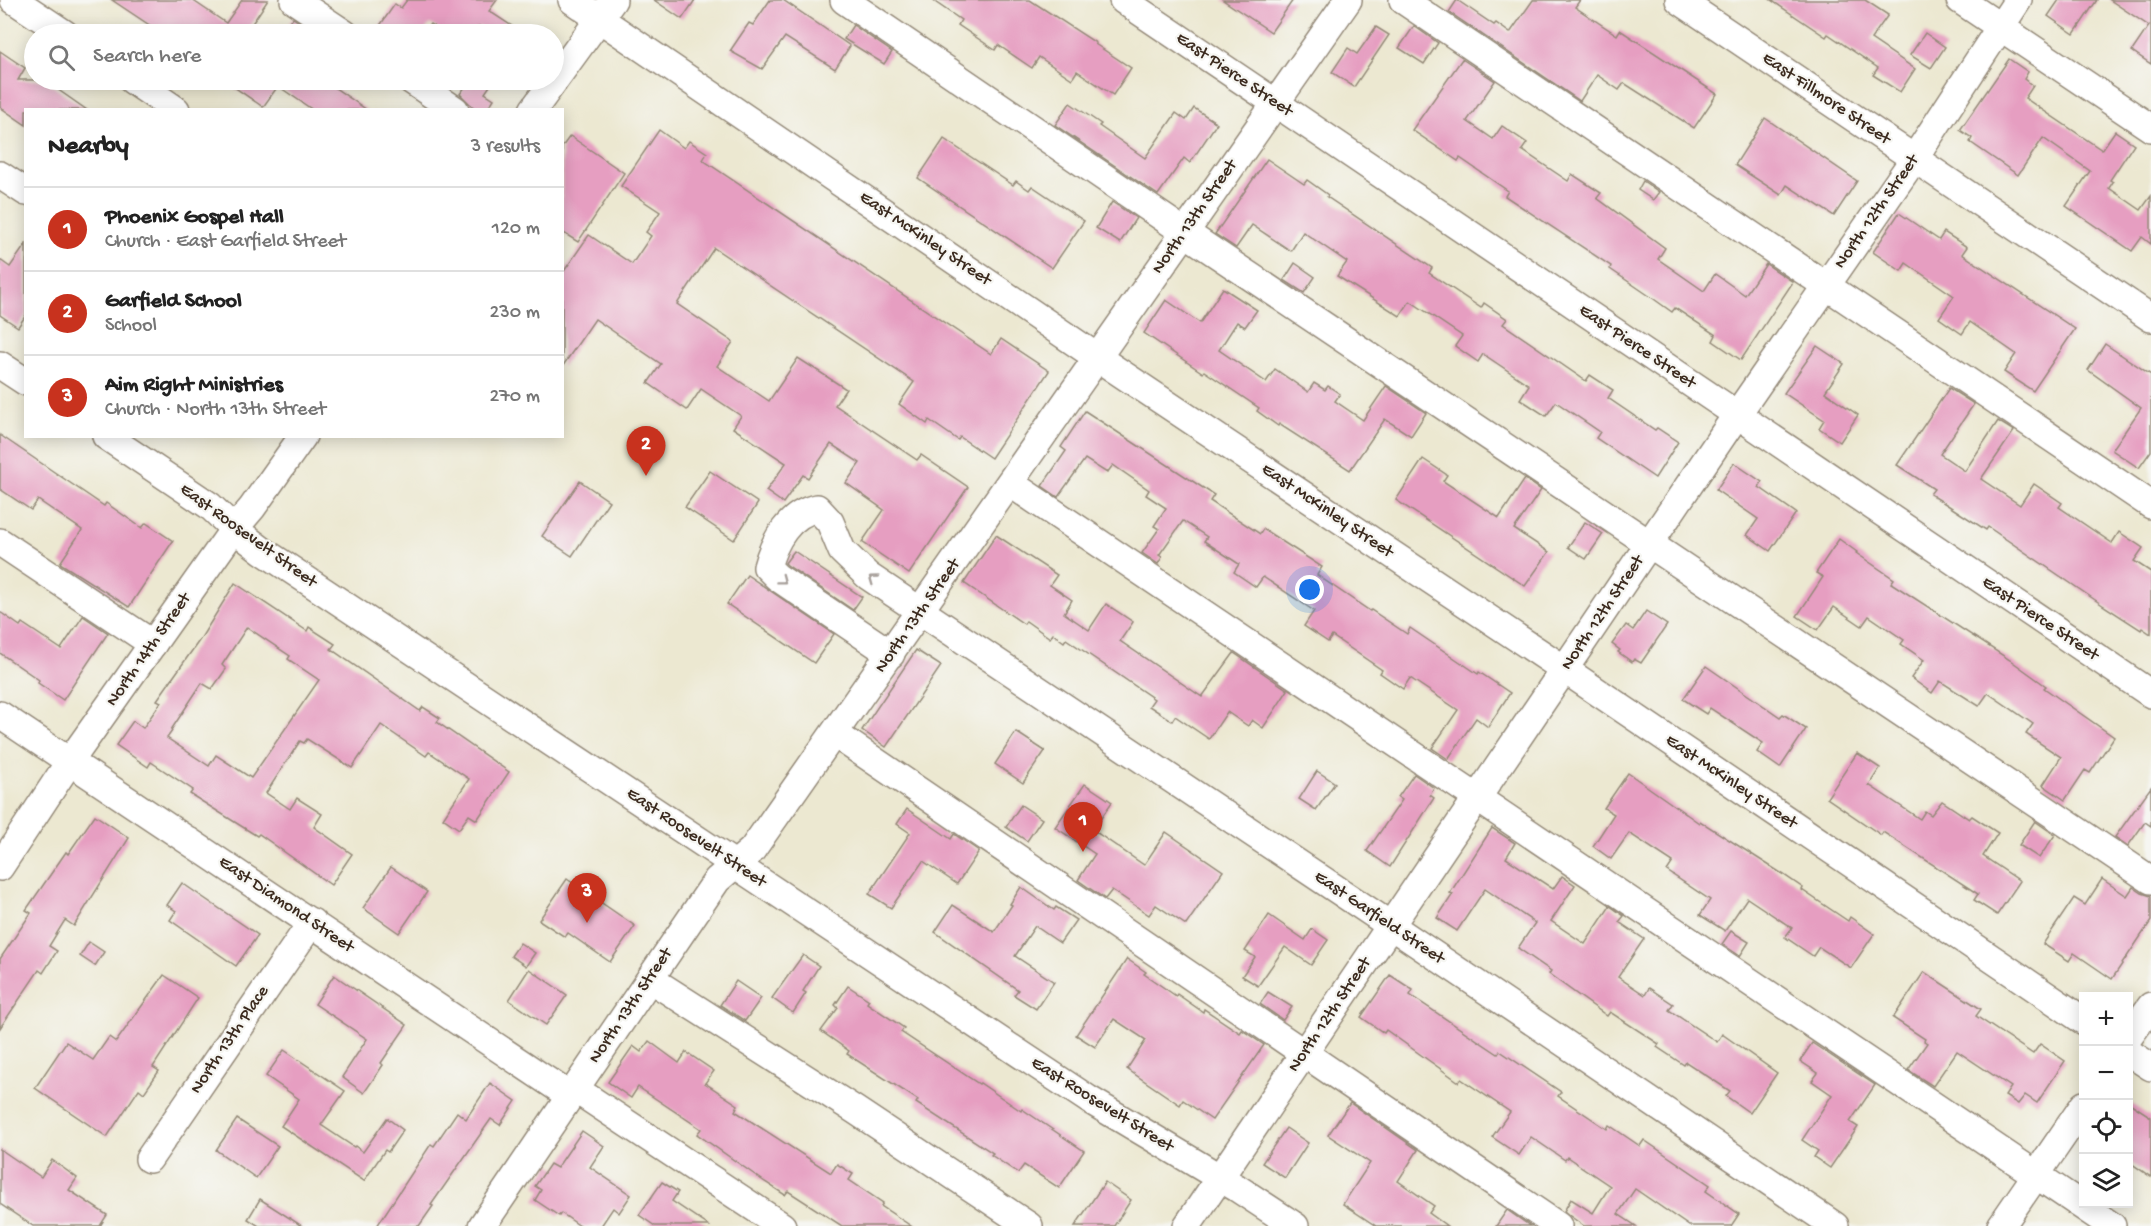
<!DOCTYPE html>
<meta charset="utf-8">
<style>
body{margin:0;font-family:"Gochi Hand",sans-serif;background:#f2f2f2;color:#222}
.controls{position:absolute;right:18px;bottom:18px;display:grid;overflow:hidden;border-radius:0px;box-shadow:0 3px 15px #0003}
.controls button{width:54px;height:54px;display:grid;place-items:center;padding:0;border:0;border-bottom:2px solid #e0e0e0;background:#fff;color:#222;font:30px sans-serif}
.you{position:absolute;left:1310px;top:590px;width:21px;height:21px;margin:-15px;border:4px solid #fff;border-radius:50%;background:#1a73e8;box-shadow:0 0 0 9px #1a73e833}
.badge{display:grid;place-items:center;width:39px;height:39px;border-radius:50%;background:#c8321e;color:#fff;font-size:20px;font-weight:700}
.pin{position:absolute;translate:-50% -50px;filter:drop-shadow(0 2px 3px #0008)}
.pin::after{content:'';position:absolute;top:32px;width:21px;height:18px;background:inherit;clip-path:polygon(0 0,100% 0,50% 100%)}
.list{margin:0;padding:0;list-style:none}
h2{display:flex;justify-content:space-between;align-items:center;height:78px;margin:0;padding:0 24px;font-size:26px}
h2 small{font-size:20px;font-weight:400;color:#767676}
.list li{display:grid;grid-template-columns:39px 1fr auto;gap:18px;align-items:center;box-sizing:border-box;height:84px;padding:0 24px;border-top:2px solid #e0e0e0}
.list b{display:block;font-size:22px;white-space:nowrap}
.list p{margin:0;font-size:20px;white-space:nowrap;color:#767676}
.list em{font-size:20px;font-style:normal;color:#767676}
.icon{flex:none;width:33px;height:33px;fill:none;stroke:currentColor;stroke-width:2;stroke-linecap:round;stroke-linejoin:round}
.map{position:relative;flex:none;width:2151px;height:1226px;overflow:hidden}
.search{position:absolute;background:#fff;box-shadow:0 3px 15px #0003;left:24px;top:24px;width:540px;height:66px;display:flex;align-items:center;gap:15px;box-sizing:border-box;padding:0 21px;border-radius:33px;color:#767676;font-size:22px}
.panel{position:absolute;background:#fff;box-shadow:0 3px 15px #0003;left:24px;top:108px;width:540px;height:330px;border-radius:0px}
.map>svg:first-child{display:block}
.building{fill:#e69ec1;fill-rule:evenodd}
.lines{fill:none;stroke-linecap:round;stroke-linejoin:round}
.minor-casing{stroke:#948978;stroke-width:30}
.minor{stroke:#fff;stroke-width:27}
.oneway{stroke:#a79f9a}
.labels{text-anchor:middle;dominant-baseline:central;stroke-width:4.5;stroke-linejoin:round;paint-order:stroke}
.street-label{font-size:18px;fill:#3b2a1e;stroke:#f6f6f2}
</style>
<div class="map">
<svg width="2151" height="1226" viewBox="0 0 2151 1226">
<rect width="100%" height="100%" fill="#f6f6f2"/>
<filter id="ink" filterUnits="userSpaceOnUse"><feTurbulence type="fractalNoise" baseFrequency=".0167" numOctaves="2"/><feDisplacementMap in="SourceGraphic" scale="12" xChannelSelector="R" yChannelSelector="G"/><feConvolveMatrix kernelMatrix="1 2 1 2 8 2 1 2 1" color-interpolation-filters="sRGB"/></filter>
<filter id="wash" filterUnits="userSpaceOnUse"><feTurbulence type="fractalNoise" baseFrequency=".008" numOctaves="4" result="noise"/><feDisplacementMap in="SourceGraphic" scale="24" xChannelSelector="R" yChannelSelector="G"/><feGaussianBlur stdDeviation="1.35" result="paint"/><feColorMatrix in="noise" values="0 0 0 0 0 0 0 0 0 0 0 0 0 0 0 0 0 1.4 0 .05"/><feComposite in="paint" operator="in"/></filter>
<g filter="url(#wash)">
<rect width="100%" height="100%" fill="#ece8d1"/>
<g id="blocks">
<!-- building -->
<g class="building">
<path d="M112 0H192L226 23 242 0H268L245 34H163Z"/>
<path d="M407 0H497L489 11 524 34H492L479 26 474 34H446L430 24 422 34H374L395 4 401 8Z"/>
<path d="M654 0H695L682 19Z"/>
<path d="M770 0H783L850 46 835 69 785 37 762 69 730 51 749 23 753 25Z"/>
<path d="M932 0H1030L1096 43 1095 44 1131 68 1113 95 1077 71 1072 79 1039 57 1032 68 998 45 995 50 958 25 961 20Z"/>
<path d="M1223 0H1293L1271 32Z"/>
<path d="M1457 0 1494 25 1496 23 1510 33 1533 0H1580L1575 7 1617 35 1620 30 1717 94 1694 128 1624 83 1619 90 1597 75 1580 101 1449 12Z"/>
<path d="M1771 0H1865L1888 15 1871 39 1915 69 1900 92 1873 75 1878 68 1828 34 1826 37Z"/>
<path d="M2059 0H2097L2074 34 2048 16Z"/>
<path d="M2110 0H2151V64L2132 51 2149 26Z"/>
<path d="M293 18 317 34H296L286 28Z"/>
<path d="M853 25 892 52 884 64 844 39Z"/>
<path d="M1414 26 1438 43 1424 64 1399 48Z"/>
<path d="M1376 27 1389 35 1354 87 1332 72 1348 48 1357 54Z"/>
<path d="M1925 33 1945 47 1931 68 1910 55Z"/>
<path d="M0 51 25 68 18 80H44L87 110H26V125L0 107Z"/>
<path d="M1462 59 1495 81 1467 121 1493 139 1502 126 1527 143 1522 150 1568 181 1572 174 1601 193 1597 198 1665 248 1658 259 1704 291 1715 274 1745 295 1766 264 1793 282 1741 360 1713 341 1716 335 1675 308 1672 312 1651 297 1610 269 1611 266 1505 196 1508 191 1460 158 1458 161 1412 130Z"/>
<path d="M2009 59 2028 72 2024 79 2033 86 2025 98 2102 150 2115 131 2134 144 2110 180 2113 182 2109 188 2141 210 2151 196V244L2142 237 2132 251 2066 206 2090 171 2043 138 2018 175 1970 142 1972 138 1960 130Z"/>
<path d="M224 80H335L331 85 367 110H313L278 86 263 107Z"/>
<path d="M470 80H494L485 93 494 99 487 110H476L460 94Z"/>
<path d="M1070 103 1101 124 1099 126 1145 158 1176 113 1186 120 1194 108 1217 123 1190 163 1184 158 1158 195 1055 125Z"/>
<path d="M1765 118 1857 181 1834 216 1787 185 1781 195 1735 165Z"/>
<path d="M659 130 684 148 689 141 707 153 703 160 991 354 1001 339 1049 371 991 458 960 437 958 440 929 420 927 424 899 404 914 382 714 248 677 304 733 342 717 366 769 401 798 358 846 389 835 405 917 460 921 455 968 487 909 574 862 542 884 510 846 483 860 463 831 444 808 478 803 475 783 503 766 491 786 463 733 428 741 416 701 389 687 410 648 383 661 364 595 319 562 367V274L589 235 632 264 651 236 646 232 660 212 621 186Z"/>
<path d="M570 136 624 173 578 242 562 232V147Z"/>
<path d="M944 139 1013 185 1016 181 1029 190 1032 186 1084 221 1052 268 918 178Z"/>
<path d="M1267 159 1304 184 1307 180 1328 195 1327 197 1432 268 1429 273 1481 308 1484 303 1507 319 1503 324 1586 381 1590 375 1613 390 1608 398 1655 430 1657 428 1678 442 1655 478 1596 438 1600 432 1556 402 1546 416 1520 399 1529 385 1483 354 1478 362 1455 346 1462 336 1410 301 1400 316 1337 276 1347 262 1303 232 1291 251 1252 225 1236 248 1215 234Z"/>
<path d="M1643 181 1659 192 1653 200 1638 190Z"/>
<path d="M1112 202 1136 218 1120 243 1096 228Z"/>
<path d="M1899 213 1939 240 1944 232 1967 247 1962 254 2075 329 2033 391 2004 372 2016 354 1970 322 1962 334 1939 318 1954 296 1906 263 1901 271 1873 252Z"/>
<path d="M26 244V315L18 327 0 315V260L10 267Z"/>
<path d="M1295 263 1315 277 1304 293 1284 280Z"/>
<path d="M1223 288 1257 310 1245 327 1237 322 1219 350 1266 382 1275 369 1308 392 1314 383 1325 390 1328 386 1340 394 1335 401 1363 420 1386 386 1426 413 1411 436 1385 419 1350 470 1279 424 1278 426 1257 411 1259 408 1204 371 1203 373 1144 333 1166 300 1200 323Z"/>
<path d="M2105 344 2151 375V451L2139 468 2112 450 2141 408 2088 370Z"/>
<path d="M1817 346 1844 364 1825 392 1858 415 1840 442 1819 428 1824 420 1784 393Z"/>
<path d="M1949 388 1974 404 1940 454 1965 471 1998 421 2014 431 1981 479 2020 505 2034 484 2062 503 2059 507 2112 543 2119 532 2143 548 2134 561 2151 572V634L2142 628 2141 630 2104 606 1988 527 1986 530 1949 506 1930 494 1934 489 1897 465Z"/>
<path d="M1085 411 1214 495 1210 501 1260 534 1263 529 1322 567 1317 575 1370 611 1371 610 1407 634 1410 628 1478 674 1479 672 1510 693 1488 727 1476 718 1448 759 1432 748 1458 710 1410 678 1403 689 1380 673 1382 670 1332 636 1328 642 1304 626 1314 611 1263 577 1256 587 1234 572 1239 564 1204 541 1207 537 1183 521 1159 555 1162 557 1158 564 1142 553 1159 529 1154 526 1166 508 1146 495 1149 490 1113 465 1107 473 1085 459 1058 497 1042 486 1066 451 1061 447Z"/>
<path d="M0 435 104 506 106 503 142 528 146 523 173 541 129 607 60 563 82 530 38 500 31 510 0 489Z"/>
<path d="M1423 459 1447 475 1443 481 1499 518 1525 479 1541 490 1514 529 1549 552 1525 586 1396 500Z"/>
<path d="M1734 463 1762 482 1759 487 1796 513 1770 551 1747 535 1758 519 1716 490Z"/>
<path d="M710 471 758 503 734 540 685 507Z"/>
<path d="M580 481 609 501 572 556 542 536Z"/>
<path d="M1585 522 1603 534 1586 559 1568 547Z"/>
<path d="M996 535 1057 575 1050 585 1072 600 1064 613 1089 630 1106 604 1133 622 1120 641 1202 697 1234 653 1288 690 1263 728 1252 720 1248 726 1227 712 1209 739 1175 716 1172 721 1149 706 1154 699 1066 639 1064 642 1053 634 1050 638 1026 621 1024 624 964 583Z"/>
<path d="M1839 539 1857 552 1856 553 1894 579 1891 583 2010 660 2046 686 2044 688 2114 737 2090 773 2085 770 2065 800 2043 785 2061 757 2026 734 2033 724 1988 693 1979 706 1940 681 1932 693 1911 678 1924 660 1901 644 1904 640 1869 616 1862 626 1834 607 1818 630 1797 616 1823 577 1816 573Z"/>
<path d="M794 551 862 597 853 610 787 565 785 563Z"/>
<path d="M747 575 834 634 814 663 727 604Z"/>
<path d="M235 583 307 631 309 627 335 644 331 649 420 711 423 707 440 718 437 722 509 772 477 820 469 815 459 829 443 818 469 779 429 752 426 756 381 725 352 768 307 739 304 743 300 741 266 793 290 809 297 798 322 814 314 827 352 854 331 885 259 834 257 836 190 794 193 790 151 762 148 767 116 745 133 721 143 728 161 702 157 700 201 638ZM247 627 290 656 288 659 319 680 251 778 216 755 209 766 167 738 172 731 171 730 202 683 212 689 226 669 222 665Z"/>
<path d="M1646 611 1667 625 1641 663 1634 659 1632 662 1618 652 1620 650 1612 644 1626 625 1633 630Z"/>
<path d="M0 612 20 626 22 623 61 649 83 616 108 633 63 700 38 683 39 680 0 653Z"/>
<path d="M916 650 941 666 886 747 862 730Z"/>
<path d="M1706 666 1780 717 1783 714 1806 729 1780 768 1757 752 1763 743 1710 708 1706 714 1683 699Z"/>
<path d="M1016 732 1045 751 1023 783 995 764Z"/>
<path d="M1857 753 1880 768 1869 785 1920 819 1925 811 1931 815 1942 801 1969 819 1972 816 1998 833 1983 856 2020 881 1997 915 1974 900 1978 894 1883 832 1881 835 1827 798Z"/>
<path d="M1317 771 1335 783 1316 810 1299 799Z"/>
<path d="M1628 773 1699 823 1700 821 1784 875 1803 888 1802 890 1848 921 1850 917 1874 934 1851 968 1819 947 1813 956 1785 937 1792 928 1747 898 1725 931 1700 915 1710 900 1667 871 1673 862 1629 833 1611 859 1593 846 1614 814 1604 808Z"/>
<path d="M1414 774 1434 788 1430 795 1434 798 1390 867 1367 851 1402 800 1398 797Z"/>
<path d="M1085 784 1112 802 1093 830 1144 865 1166 832 1223 871 1186 925 1156 905 1149 915 1112 890 1105 899 1078 880 1095 854 1055 827Z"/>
<path d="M2151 787V826L2145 822 2128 846 2115 837Z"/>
<path d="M1021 805 1042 819 1027 841 1006 827Z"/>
<path d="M907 809 951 839 954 834 979 851 957 884 923 861 891 908 869 894 910 833 897 824Z"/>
<path d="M95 815 129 838 74 926 65 920 49 946 57 951 43 973 39 970 0 1028V959L31 913 26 910 66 852 68 854Z"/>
<path d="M2035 821 2055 835 2039 858 2019 845Z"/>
<path d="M1492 828 1515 843 1506 858 1553 889 1562 876 1575 885 1551 921 1585 944 1610 906 1624 916 1619 922 1644 939 1618 977 1645 995 1649 988 1673 1004 1669 1010 1717 1042 1722 1034 1777 1073 1750 1113 1726 1096 1730 1091 1686 1062 1684 1065 1657 1047 1659 1044 1610 1012 1607 1016 1549 974 1551 971 1518 948 1535 923 1485 889 1457 931 1437 918 1453 894 1450 893Z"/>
<path d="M391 867 427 892 399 933 363 908Z"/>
<path d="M567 879 635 926 610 962 568 933 565 937 539 920Z"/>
<path d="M2102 879 2127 896 2133 887 2142 893 2151 896V921L2112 979 2074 953 2069 961 2043 944 2074 898 2085 905Z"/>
<path d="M182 883 258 935 236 966 170 920 176 911 167 905Z"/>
<path d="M1021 887 1054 910 1056 907 1076 920 1060 943 1035 926 1015 956 1054 982 1036 1009 1014 995 1018 990 935 932 953 905 994 932 1012 905 1010 904Z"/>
<path d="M1269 915 1305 940 1312 929 1328 940 1311 965 1285 947 1258 986 1242 976 1255 957 1245 951Z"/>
<path d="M1731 931 1749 942 1740 956 1722 944Z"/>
<path d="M89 942 104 952 95 966 80 956Z"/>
<path d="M520 943 535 953 526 966 511 956Z"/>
<path d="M803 955 819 966 803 991 806 993 793 1013 772 998Z"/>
<path d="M1127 959 1146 972 1144 974 1176 996 1177 994 1203 1012 1204 1009 1240 1033 1242 1030 1264 1045 1212 1120 1183 1100 1180 1105 1127 1069 1146 1040 1114 1019 1095 1047 1076 1035Z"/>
<path d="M529 969 567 995 546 1025 509 1000Z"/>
<path d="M1924 972 1981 1009 1976 1016 2033 1054 2040 1044 2065 1061 2037 1103 2025 1095 2018 1104 2005 1096 2011 1087 1957 1051 1933 1086 1908 1070 1927 1043 1924 1041 1925 1039 1893 1018Z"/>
<path d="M164 975 198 998 153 1067 159 1071 144 1093 139 1089 107 1137 35 1088 66 1042 93 1060 109 1037 116 1042Z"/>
<path d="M334 975 407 1025 381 1063 383 1065 364 1093 342 1077 367 1039 315 1004Z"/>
<path d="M1390 975 1413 990 1410 995 1498 1054 1500 1051 1561 1092 1558 1096 1607 1129 1609 1125 1640 1146 1644 1140 1710 1185 1706 1191 1739 1214 1731 1226H1689L1635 1189 1618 1214 1636 1226H1584L1570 1216 1564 1211 1571 1199 1593 1213 1610 1186 1567 1157 1565 1160 1531 1137 1519 1155 1492 1137 1510 1112 1461 1079 1459 1082 1386 1030 1384 1033 1361 1017Z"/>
<path d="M736 981 761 998 745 1021 720 1005Z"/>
<path d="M848 986 869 1000 867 1003 904 1028 901 1032 979 1084 980 1083 1021 1111 1022 1109 1084 1151 1059 1188 1024 1165 1018 1173 991 1155 993 1153 916 1103 918 1100 847 1054 849 1051 821 1031 838 1008 835 1005Z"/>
<path d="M1268 992 1292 1007 1283 1020 1260 1004Z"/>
<path d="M649 1041 679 1063 686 1052 714 1071 705 1083 738 1105 735 1111 831 1173 837 1164 853 1174 849 1180 883 1203 881 1206 911 1226H842L788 1191 785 1195 765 1182 697 1134 701 1129 638 1087 631 1098 608 1082 633 1046 641 1052Z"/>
<path d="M1812 1043 1875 1085 1850 1122 1858 1127 1830 1168 1814 1157 1818 1151 1802 1140 1832 1095 1812 1081 1818 1073 1800 1061Z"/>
<path d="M284 1050 345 1091 321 1125 354 1147 355 1146 363 1152 387 1118 403 1130 388 1152 385 1150 364 1181 281 1126 299 1099 266 1076Z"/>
<path d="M490 1083 516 1101 500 1125 491 1119 431 1205 433 1206 419 1226H377L431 1144 434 1146 457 1112 466 1119Z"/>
<path d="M2128 1102 2151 1117V1177L2128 1161Z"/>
<path d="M1350 1103 1418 1150 1398 1181 1434 1206 1429 1213 1447 1226H1376L1343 1204 1370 1163 1328 1135Z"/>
<path d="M237 1119 278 1146 256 1178 216 1150Z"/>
<path d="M1286 1128 1308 1143 1285 1178 1262 1163Z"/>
<path d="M582 1131 604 1146 590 1167 631 1195 619 1213 613 1208 601 1226H580L561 1213 559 1216 535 1200 541 1190 535 1186 550 1164 557 1168Z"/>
<path d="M0 1149 41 1177 52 1160 77 1178 69 1190 107 1215 100 1226H33L0 1204Z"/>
<path d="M662 1182 678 1192 672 1201 709 1226H655L639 1215Z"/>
<path d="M1105 1182 1131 1200 1114 1226H1075Z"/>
<path d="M260 1199 302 1226H259L248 1219Z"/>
<path d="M1507 1210 1530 1226H1496Z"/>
</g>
</g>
</g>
<g filter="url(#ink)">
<use href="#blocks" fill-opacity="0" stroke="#948978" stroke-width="1.5"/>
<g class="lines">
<!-- minor casing -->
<g class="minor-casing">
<g id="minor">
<path d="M14 0 65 34"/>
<path d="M294 0 345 34"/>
<path d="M572 0 1098 358 1552 661 2084 1021"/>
<path d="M844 0 1202 244 2151 880"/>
<path d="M1123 0 2151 694"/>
<path d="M1403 0 2151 505"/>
<path d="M1679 0 2151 318"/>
<path d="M1960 0 2151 128"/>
<path d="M132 80 176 110"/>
<path d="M411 80 455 110"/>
<path d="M533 110 613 0"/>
<path d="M0 175 26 192"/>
<path d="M0 365 26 382"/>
<path d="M106 436 210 506 234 529 263 551 1088 1099 1237 1188 1295 1226"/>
<path d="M1010 483 2112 1226"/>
<path d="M0 542 153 644"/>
<path d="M891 654 777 577 767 567C774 541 789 514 817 508L830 522 842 551 868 576 1378 917 1835 1226"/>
<path d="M0 715 570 1096"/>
<path d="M835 734 1558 1226"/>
<path d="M0 867 70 761 234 529 252 508 303 436"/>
<path d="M650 979 855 1110 1029 1226"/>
<path d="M2128 1038 2151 1006"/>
<path d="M2128 1052 2151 1067"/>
<path d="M575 1089 782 1226"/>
<path d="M149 1159 312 922"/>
<path d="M482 1226 717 880 752 850 1348 0"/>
<path d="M1187 1226 1727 429 1914 159 2018 0"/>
<path d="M2001 1226 2084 1105"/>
</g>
</g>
<!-- minor -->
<use href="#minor" class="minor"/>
</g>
<!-- one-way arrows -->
<defs><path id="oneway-chevron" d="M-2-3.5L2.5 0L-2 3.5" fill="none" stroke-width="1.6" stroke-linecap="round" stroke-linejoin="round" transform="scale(1.5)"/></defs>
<g class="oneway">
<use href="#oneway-chevron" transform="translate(873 579) rotate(-144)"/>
<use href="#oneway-chevron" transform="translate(782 580) rotate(37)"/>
</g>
</g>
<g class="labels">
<!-- street labels -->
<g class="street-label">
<text transform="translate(1234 75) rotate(34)">East Pierce Street</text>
<text transform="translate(1826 99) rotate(34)">East Fillmore Street</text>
<text transform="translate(1877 212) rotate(-55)">North 12th Street</text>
<text transform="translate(1195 217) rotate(-55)">North 13th Street</text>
<text transform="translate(925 239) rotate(34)">East McKinley Street</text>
<text transform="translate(1637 347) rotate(34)">East Pierce Street</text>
<text transform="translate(1327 511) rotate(34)">East McKinley Street</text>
<text transform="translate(248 536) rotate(36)">East Roosevelt Street</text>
<text transform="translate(1603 613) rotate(-56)">North 12th Street</text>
<text transform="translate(918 616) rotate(-55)">North 13th Street</text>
<text transform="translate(2040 619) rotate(34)">East Pierce Street</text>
<text transform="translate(149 650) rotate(-55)">North 14th Street</text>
<text transform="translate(1731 782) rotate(34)">East McKinley Street</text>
<text transform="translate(696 838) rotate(34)">East Roosevelt Street</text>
<text transform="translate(286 905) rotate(34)">East Diamond Street</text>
<text transform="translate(1379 918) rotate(34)">East Garfield Street</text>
<text transform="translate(631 1006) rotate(-56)">North 13th Street</text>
<text transform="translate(1330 1015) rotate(-56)">North 12th Street</text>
<text transform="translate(230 1040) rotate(-56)">North 13th Place</text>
<text transform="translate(1102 1105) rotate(32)">East Roosevelt Street</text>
</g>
</g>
</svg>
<div class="controls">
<button>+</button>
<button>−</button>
<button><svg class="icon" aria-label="locate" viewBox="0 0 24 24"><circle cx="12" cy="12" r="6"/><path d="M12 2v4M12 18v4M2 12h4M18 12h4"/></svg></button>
<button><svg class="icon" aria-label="layers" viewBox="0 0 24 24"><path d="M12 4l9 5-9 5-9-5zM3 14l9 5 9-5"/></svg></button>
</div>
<div class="you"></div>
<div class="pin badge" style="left:1083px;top:852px">1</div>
<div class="pin badge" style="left:646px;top:476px">2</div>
<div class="pin badge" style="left:587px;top:923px">3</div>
<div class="search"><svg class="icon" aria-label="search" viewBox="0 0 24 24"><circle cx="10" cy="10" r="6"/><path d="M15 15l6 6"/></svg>Search here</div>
<section class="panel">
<h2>Nearby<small>3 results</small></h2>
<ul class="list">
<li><span class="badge">1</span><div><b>Phoenix Gospel Hall</b><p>Church · East Garfield Street</p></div><em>120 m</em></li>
<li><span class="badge">2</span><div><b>Garfield School</b><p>School</p></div><em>230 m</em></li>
<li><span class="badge">3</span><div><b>Aim Right Ministries</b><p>Church · North 13th Street</p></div><em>270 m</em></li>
</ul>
</section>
</div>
